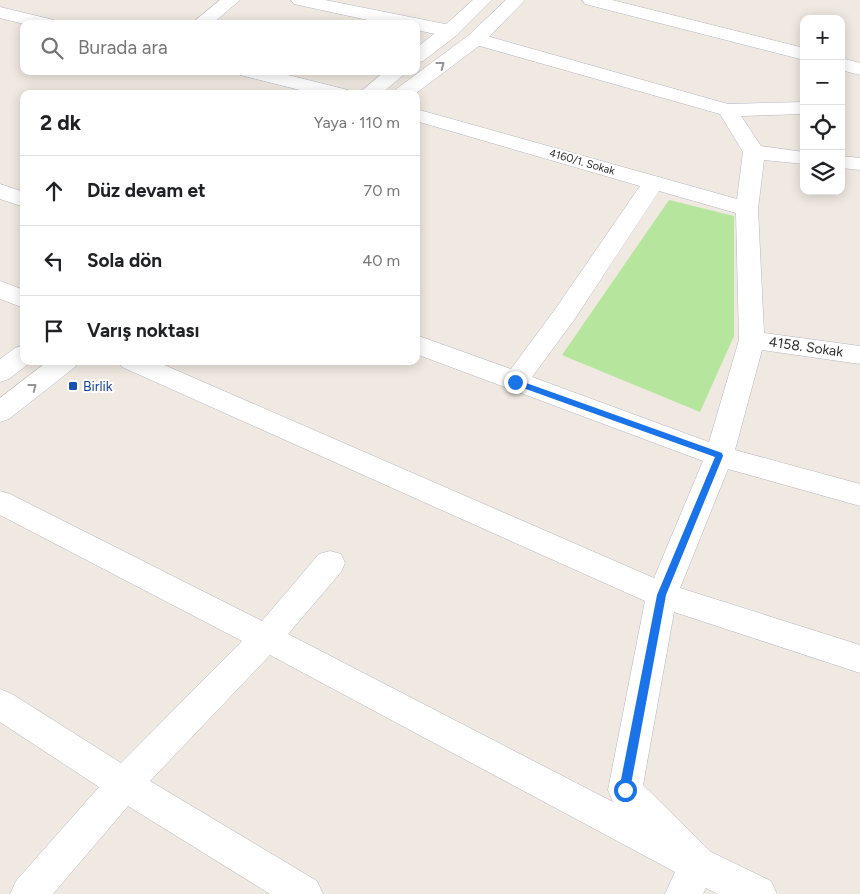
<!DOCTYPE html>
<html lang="tr">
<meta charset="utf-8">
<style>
body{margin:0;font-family:Figtree,sans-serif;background:#f6f6f6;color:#202124}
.controls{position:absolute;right:15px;top:15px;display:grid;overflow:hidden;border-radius:10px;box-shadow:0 2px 12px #0003}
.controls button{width:45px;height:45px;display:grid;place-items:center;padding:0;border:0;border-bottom:1px solid #e0e0e0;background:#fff;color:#202124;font:25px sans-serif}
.stop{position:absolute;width:15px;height:15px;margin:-11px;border:4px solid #1a73e8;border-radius:50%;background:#fff}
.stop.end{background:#1a73e8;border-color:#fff;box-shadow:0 1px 5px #0008}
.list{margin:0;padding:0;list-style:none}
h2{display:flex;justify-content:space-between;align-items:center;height:65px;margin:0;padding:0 20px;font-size:21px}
h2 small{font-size:16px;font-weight:400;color:#757577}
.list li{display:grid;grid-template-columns:32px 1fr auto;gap:15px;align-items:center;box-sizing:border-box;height:70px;padding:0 20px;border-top:1px solid #e0e0e0}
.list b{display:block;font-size:19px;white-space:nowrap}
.list em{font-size:16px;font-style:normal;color:#757577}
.icon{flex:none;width:28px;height:28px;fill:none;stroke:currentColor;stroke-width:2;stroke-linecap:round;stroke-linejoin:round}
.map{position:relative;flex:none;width:860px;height:894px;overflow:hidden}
.search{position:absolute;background:#fff;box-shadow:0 2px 12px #0003;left:20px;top:20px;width:400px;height:55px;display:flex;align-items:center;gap:12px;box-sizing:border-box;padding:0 18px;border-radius:10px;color:#757577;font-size:19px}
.panel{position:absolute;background:#fff;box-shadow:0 2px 12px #0003;left:20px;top:90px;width:400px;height:275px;border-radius:10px}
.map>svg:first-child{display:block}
.green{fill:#b6e59e}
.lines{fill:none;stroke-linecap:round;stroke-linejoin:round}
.minor-casing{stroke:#b4b7c1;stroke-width:1}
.secondary-casing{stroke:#b4b7c1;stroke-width:1}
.minor{fill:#fff;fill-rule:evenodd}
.secondary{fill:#fff;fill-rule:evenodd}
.oneway{stroke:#969696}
.route{fill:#1a73e8}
.transit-dot{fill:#1a4fb4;stroke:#fff;stroke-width:2}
.labels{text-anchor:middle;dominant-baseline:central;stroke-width:4;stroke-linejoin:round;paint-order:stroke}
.far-street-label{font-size:11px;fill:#2e2e2e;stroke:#fff}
.street-label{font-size:14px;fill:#2e2e2e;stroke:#fff}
.transit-label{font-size:14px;fill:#164399;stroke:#fff;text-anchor:start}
</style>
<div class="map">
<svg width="860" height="894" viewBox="0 0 860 894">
<rect width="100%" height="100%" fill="#efe9e1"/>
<!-- green -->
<path class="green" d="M669 200 734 216V336L700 412 562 355Z"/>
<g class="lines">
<!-- minor casing -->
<g class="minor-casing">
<g id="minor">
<path d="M220 0H240L212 24H191Z"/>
<path d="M291 0H325L450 25 457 27 459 31 457 35 450 37 416 30V24H386L294 4Z"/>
<path d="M582 0H612L804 48V60L585 4Z"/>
<path d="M0 7 54 20 56 24H24L0 18Z"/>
<path d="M476 33 728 104 804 102V114L741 116 761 146 804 152V164L764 160 758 209 764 333 860 346V364L762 350 735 450 860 484V506L728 469 680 588 860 645V673L674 612 643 785 711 852 771 881 777 894H718L706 888 703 894H665L675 872 270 655 150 781 317 881 323 894H270L128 806 53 894H10L16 881 99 787 0 722V689L12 694 121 763 242 641 0 515V491L10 494 262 621 319 554 330 551 341 554 345 563 341 572 288 634 613 802 608 790 645 601 122 367 118 361H155L654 578 703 461 416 354V335L511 369 556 308 640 186 416 121V109L737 199 743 152 720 114 469 43 467 39 469 35ZM659 191 736 213 739 340 709 442 532 377 574 320Z"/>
<path d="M841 58 860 63V75L841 70Z"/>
<path d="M237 71H272L348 90 351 94H316L240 75Z"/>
<path d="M841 156 860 158V170L841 168Z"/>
<path d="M0 184 24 192V207L0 199Z"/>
<path d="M0 281 24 290V308L0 299Z"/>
</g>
</g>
<!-- secondary casing -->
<g class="secondary-casing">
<g id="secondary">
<path d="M473 0H492L457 35 423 61 416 63V48L443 27Z"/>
<path d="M506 0H525L483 43 415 94H392L395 90 469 35Z"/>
<path d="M385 71H408L381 94H358Z"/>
<path d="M24 345V361H32L9 379 0 382V359L15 348Z"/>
<path d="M48 361H79L75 367 9 419 0 422V398Z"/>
</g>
</g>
<!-- minor -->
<use href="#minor" class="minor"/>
<!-- secondary -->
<use href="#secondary" class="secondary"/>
</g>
<!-- one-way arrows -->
<defs><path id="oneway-chevron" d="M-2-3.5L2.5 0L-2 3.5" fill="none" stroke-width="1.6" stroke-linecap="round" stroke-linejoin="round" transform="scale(1.25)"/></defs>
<g class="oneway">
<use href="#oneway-chevron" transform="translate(441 65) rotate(-37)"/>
<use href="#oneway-chevron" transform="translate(33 387) rotate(-38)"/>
</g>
<!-- route -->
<path class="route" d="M515 379 722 453 723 456 666 595 630 790 625 795 619 790 657 595 715 457 512 384V380Z"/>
<!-- markers -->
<rect class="transit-dot" x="68" y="381" width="10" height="10" rx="2.5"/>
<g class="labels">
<!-- far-street labels -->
<g class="far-street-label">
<text transform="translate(582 162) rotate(16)">4160/1. Sokak</text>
</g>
<!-- street labels -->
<g class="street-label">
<text transform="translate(806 347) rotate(8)">4158. Sokak</text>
</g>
<!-- transit labels -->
<g class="transit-label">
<text x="83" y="386">Birlik</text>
</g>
</g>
</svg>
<div class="controls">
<button>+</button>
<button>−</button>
<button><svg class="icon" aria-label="locate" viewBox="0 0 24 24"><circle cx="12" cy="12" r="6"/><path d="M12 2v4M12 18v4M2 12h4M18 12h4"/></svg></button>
<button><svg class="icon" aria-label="layers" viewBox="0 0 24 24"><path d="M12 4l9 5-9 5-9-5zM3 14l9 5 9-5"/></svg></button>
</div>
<div class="stop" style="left:625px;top:790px"></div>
<div class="stop end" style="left:515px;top:382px"></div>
<div class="search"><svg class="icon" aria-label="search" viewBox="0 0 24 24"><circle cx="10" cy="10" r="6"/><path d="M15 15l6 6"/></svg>Burada ara</div>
<section class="panel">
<h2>2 dk<small>Yaya · 110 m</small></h2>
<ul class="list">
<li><svg class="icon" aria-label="ahead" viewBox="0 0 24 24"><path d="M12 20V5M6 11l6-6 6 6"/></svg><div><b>Düz devam et</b></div><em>70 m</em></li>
<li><svg class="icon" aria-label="left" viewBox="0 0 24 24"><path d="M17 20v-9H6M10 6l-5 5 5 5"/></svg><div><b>Sola dön</b></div><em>40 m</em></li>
<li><svg class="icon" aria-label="arrive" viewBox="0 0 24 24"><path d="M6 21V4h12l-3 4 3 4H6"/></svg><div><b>Varış noktası</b></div></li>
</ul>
</section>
</div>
